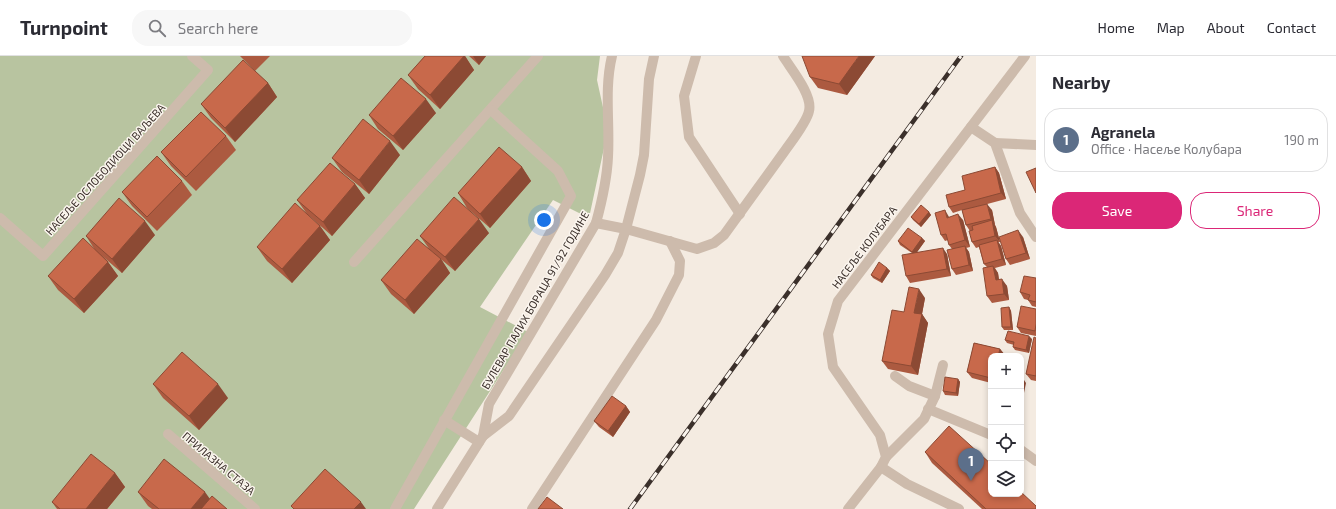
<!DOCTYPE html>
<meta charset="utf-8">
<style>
body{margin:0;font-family:"Exo 2",sans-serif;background:#f7f7f7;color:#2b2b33}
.controls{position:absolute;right:12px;bottom:12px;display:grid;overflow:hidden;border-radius:8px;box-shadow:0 2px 6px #0003}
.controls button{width:36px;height:36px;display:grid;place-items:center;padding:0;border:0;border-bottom:1px solid #e1e1e2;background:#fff;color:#2b2b33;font:20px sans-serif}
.you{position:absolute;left:544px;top:164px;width:14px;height:14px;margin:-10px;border:3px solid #fff;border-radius:50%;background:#1a73e8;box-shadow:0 0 0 6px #1a73e833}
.badge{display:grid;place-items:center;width:26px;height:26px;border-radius:50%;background:#db2777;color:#fff;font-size:13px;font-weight:700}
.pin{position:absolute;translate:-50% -33px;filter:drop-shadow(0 1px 2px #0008)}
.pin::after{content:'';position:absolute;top:21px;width:14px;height:12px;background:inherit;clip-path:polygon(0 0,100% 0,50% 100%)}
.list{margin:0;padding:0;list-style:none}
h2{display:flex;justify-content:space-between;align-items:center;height:52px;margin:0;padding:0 16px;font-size:17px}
h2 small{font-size:13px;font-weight:400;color:#7c7c81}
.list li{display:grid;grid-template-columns:26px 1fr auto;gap:12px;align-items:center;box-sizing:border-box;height:64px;margin:0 8px 8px;padding:0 8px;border:1px solid #e1e1e2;border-radius:16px}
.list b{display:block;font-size:15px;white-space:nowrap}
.list p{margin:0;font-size:13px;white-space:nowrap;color:#7c7c81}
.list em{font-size:13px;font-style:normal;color:#7c7c81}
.actions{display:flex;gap:8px;padding:12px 16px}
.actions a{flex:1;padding:9px 0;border:1px solid #db2777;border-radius:16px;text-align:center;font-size:14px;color:#db2777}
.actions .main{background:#db2777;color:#fff}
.icon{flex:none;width:22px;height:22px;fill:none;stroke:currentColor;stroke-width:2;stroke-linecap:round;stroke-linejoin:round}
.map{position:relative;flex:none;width:1036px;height:453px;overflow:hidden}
header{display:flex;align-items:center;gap:24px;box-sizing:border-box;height:56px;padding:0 20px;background:#fff;border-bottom:1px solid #e1e1e2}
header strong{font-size:19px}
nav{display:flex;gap:22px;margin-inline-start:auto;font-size:14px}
.search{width:280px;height:36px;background:#f7f7f7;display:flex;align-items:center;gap:10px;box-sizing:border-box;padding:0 14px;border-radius:16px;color:#7c7c81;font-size:15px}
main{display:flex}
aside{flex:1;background:#fff}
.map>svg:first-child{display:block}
.green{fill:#b8c4a0}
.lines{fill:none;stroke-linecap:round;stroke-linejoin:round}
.minor{stroke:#cdbbac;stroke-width:10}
.rail-casing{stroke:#3b302b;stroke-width:4.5}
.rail{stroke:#fbf5ee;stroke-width:3;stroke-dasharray:9;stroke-linecap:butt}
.wall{fill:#ac5a40}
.shaded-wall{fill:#8c4a34}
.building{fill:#c8694b;stroke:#8c4a34}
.labels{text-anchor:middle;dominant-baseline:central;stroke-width:3;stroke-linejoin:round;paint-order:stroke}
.street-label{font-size:11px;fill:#3b302b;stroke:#fbf5ee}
</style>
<header>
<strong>Turnpoint</strong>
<div class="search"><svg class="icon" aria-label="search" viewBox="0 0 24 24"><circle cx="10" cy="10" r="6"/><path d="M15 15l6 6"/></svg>Search here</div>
<nav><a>Home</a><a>Map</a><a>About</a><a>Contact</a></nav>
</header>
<main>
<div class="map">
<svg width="1036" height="453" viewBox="0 0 1036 453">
<rect width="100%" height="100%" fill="#f4ebe1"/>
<!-- green -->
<path class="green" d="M0 0H600L597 24 604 56 607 78 589 162 553 144 480 251 528 276 414 453H0Z"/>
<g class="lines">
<!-- minor -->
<g class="minor">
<path d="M696 0 684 40 689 81 740 158"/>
<path d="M971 71 995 87 1020 157 1036 181"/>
<path d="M995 87 1036 89"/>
<path d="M0 162 43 200 208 14 192 0"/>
<path d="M596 167 626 173 697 193 714 187 724 179C744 151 764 124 784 96 791 86 807 66 809 55 813 39 791 13 783 0"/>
<path d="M354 206 538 0"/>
<path d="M895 320 909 330 935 340"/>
<path d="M928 353 991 379"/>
<path d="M444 364 479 386"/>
<path d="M168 378 255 453"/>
<path d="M483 380 509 360 605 219 618 197 626 173 640 119 644 99 649 23 654 0"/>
<path d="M1021 394 1036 405"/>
<path d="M886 401 924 363 935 340 943 309"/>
<path d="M881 411 907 428 959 453"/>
<path d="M395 453 571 140 558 115 491 54"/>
<path d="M437 453 483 380 489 348 596 167C602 145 607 123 608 101 610 67 604 33 612 0"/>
<path d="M532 453 656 264 679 219 680 205 670 185"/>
<path d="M848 453 881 411 886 401 880 379 833 311 828 278 838 245 1025 0"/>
</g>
<!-- rail casing -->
<g class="rail-casing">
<path id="rail" d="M630 453 961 0"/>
</g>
<!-- rail -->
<use href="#rail" class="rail"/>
</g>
<!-- wall -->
<g class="wall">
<path d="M240 0H270L255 15Z"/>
<path d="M425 0H465L474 14 440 53 418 33 408 19Z"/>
<path d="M469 0H486L479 9Z"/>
<path d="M875 0 847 39 818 32 810 21Z"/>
<path d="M268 27 277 41 235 86 211 62 201 48Z"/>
<path d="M436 57 403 94 378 73 369 59Z"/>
<path d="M226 80 236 94 196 135 171 110 161 96Z"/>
<path d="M400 99 369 138 342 116 332 102Z"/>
<path d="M522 111 531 125 490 172 467 152 458 137Z"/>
<path d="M995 111 999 117 1006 143 976 151 992 154 995 169 996 171 1000 186H998L1001 190 1006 209 995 212 998 217 999 224 1007 230 1009 244 992 247 987 240V211L984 208 979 191 976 192 972 186 970 175 966 169 962 154 953 157 949 151 965 134Z"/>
<path d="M182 125 192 139 157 175 132 150 122 136Z"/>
<path d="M355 128 365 142 332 180 307 158 297 144Z"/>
<path d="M929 156 931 159 921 171 913 164 911 161Z"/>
<path d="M949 161 963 164 970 191 966 192 969 196 973 215 956 219 952 213V193L949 189 948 184 945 185 941 179Z"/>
<path d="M320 170 330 184 292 227 267 205 257 191Z"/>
<path d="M489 177 455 215 430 194 420 180Z"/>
<path d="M155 179 122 217 101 199 108 206 118 220 84 257 58 234 48 220 95 194 86 180Z"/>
<path d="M1023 181 1030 203 1010 209 1006 203Z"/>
<path d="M922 182 925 185 917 196 947 198 951 220 910 227 906 220 912 197 900 189 898 185Z"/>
<path d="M441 203 450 217 414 258 391 238 381 224Z"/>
<path d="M887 212 890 215 882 227 873 222 871 219Z"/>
<path d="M1036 222V251L1032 250 1028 244 1024 243 1020 236Z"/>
<path d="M925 242 922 258 928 267 918 319 888 313 882 305 904 256Z"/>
<path d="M1009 251 1011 255 1013 274H1004L1002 271Z"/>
<path d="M1036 253V280L1021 277 1017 271Z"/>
<path d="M1036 282V325L1031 324 1026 318Z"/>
<path d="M1032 283 1029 297 1015 294 1013 291 1014 289 1007 287 1005 284Z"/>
<path d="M974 287 1000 293 1005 299 1004 300H991V327L972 322 967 316Z"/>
<path d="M958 323 960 326 958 340 945 339 943 335Z"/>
<path d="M153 328 228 342 199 374 163 342Z"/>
<path d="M626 350 630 356 613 381 599 371 594 365Z"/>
<path d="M925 396 1036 453H982L932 407Z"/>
<path d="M115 417 125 431 107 453H57L52 446Z"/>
<path d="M138 436 210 443 227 453H152L148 450Z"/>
</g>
<!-- shaded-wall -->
<g class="shaded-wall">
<path d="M464 0H465L474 14 440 53 430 39Z"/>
<path d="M473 0H486L479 9Z"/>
<path d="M859 0H875L847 39 839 28Z"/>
<path d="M268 27 277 41 235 86 225 72Z"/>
<path d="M426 43 436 57 403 94 393 80Z"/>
<path d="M390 85 400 99 369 138 359 124Z"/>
<path d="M522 111 531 125 490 172 480 158Z"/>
<path d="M995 111 999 117 1006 143 1001 137Z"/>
<path d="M355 128 365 142 332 180 323 166Z"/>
<path d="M987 148 992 154 995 169 991 163Z"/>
<path d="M945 154 949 161 947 162Z"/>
<path d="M929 156 931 159 921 171 919 168Z"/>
<path d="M958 158 963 164 970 191 965 184Z"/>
<path d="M479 163 489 177 455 215 445 201Z"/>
<path d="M992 164 996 171 1000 186 995 180Z"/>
<path d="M145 165 155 179 122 217 112 203Z"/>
<path d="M320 170 330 184 292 227 282 213Z"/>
<path d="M1018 174 1023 181 1030 203 1026 197Z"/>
<path d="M922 182 925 185 915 199 912 196Z"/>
<path d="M997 184 1001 190 1006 209 1002 203Z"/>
<path d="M965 190 969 196 973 215 969 209Z"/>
<path d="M943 192 947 198 951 220 947 213Z"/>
<path d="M441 203 450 217 414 258 405 244Z"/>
<path d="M108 206 118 220 84 257 74 243Z"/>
<path d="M993 210 998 217 1000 231 996 224Z"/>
<path d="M887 212 890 215 882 227 880 224Z"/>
<path d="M1002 223 1007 230 1009 244 1004 238Z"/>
<path d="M919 233 925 242 922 258 928 267 918 319 911 310 914 257Z"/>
<path d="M1009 251 1011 255 1013 274 1011 271Z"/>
<path d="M1029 280 1032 283 1029 297 1026 294Z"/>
<path d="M1000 293 1005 299 1004 300H998Z"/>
<path d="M1022 321 1026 327 1022 347 1021 345V325Z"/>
<path d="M958 323 960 326 958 340 956 337Z"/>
<path d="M218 328 228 342 199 374 189 360Z"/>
<path d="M626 350 630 356 613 381 608 375Z"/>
<path d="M115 417 125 431 107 453H86Z"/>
<path d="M205 436 215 450 212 453H191Z"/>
<path d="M361 446 366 453H354Z"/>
</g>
<!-- building -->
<g class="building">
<path d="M425 0H464L430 39 408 19Z"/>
<path d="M802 0H859L839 28 810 21Z"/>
<path d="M243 4 268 27 225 72 201 48Z"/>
<path d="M401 22 426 43 393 80 369 59Z"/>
<path d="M201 56 226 80 186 121 161 96Z"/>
<path d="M363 63 390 85 359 124 332 102Z"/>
<path d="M499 91 522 111 480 158 458 137Z"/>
<path d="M157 100 182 125 147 161 122 136Z"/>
<path d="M330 107 355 128 323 166 297 144Z"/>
<path d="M995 111 1001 137 949 151 946 139 965 134 962 120Z"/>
<path d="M1036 112V137L1026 116Z"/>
<path d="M454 141 479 163 445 201 420 180Z"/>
<path d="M119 142 145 165 112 203 86 180Z"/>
<path d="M295 147 320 170 282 213 257 191Z"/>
<path d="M987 148 991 163 966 169 962 154Z"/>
<path d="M921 149 929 156 919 168 911 161Z"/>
<path d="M945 154 947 162 958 158 965 184 949 189 946 178 941 179 935 157Z"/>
<path d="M992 164 995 180 972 186 969 175 973 174 972 170Z"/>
<path d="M908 172 922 182 912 196 898 185Z"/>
<path d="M1018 174 1026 197 1006 203 999 181Z"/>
<path d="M83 182 108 206 74 243 48 220Z"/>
<path d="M417 183 441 203 405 244 381 224Z"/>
<path d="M997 184 1002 203 984 208 979 189Z"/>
<path d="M965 190 969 209 952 213 947 194Z"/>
<path d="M943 192 947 213 906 220 902 199Z"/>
<path d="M879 206 887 212 880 224 871 219Z"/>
<path d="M993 210 996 224 1002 223 1004 238 987 240 983 212Z"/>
<path d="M1024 220 1036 222V246L1028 244 1030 239 1020 236Z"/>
<path d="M909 231 919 233 914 257 922 258 911 310 882 305 892 254 904 256Z"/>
<path d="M1021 250 1036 253V268L1035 275 1017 271Z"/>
<path d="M1009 251 1011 271H1002L1001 252Z"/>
<path d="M1008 275 1029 280 1026 294 1013 291 1014 286 1005 284Z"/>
<path d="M1034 281 1036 282V320L1026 318Z"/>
<path d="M974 287 1000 293 998 300H991V322L967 316Z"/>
<path d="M182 296 218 328 189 360 153 328Z"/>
<path d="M945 321 958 323 956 337 943 335Z"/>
<path d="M612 340 626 350 608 375 594 365Z"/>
<path d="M949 370 991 408V438H1021V436L1036 450V453H986L925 396Z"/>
<path d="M91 398 115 417 86 453H60L52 446Z"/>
<path d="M164 403 205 436 191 453H159L138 436Z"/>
<path d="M325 413 361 446 354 453H294L291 450Z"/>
<path d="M212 440 227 453H201Z"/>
<path d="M547 441 563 453H538Z"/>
</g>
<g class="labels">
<!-- street labels -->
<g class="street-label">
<text transform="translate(105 113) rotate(-48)">НАСЕЉЕ ОСЛОБОДИОЦИ ВАЉЕВА</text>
<text transform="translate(864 191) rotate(-53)">НАСЕЉЕ КОЛУБАРА</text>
<text transform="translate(535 244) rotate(-60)">БУЛЕВАР ПАЛИХ БОРАЦА 91/92 ГОДИНЕ</text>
<text transform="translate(219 407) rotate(40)">ПРИЛАЗНА СТАЗА</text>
</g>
</g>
</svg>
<div class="controls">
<button>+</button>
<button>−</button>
<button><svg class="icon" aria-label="locate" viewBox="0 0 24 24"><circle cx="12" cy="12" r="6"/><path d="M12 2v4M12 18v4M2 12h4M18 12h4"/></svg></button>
<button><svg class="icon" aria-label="layers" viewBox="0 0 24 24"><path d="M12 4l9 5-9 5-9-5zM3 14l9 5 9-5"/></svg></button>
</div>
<div class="you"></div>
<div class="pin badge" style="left:971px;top:425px;background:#5c6f8a">1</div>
</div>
<aside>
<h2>Nearby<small></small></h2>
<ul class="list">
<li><span class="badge" style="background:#5c6f8a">1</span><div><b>Agranela</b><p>Office · Насеље Колубара</p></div><em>190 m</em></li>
</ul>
<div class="actions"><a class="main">Save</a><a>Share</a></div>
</aside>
</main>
